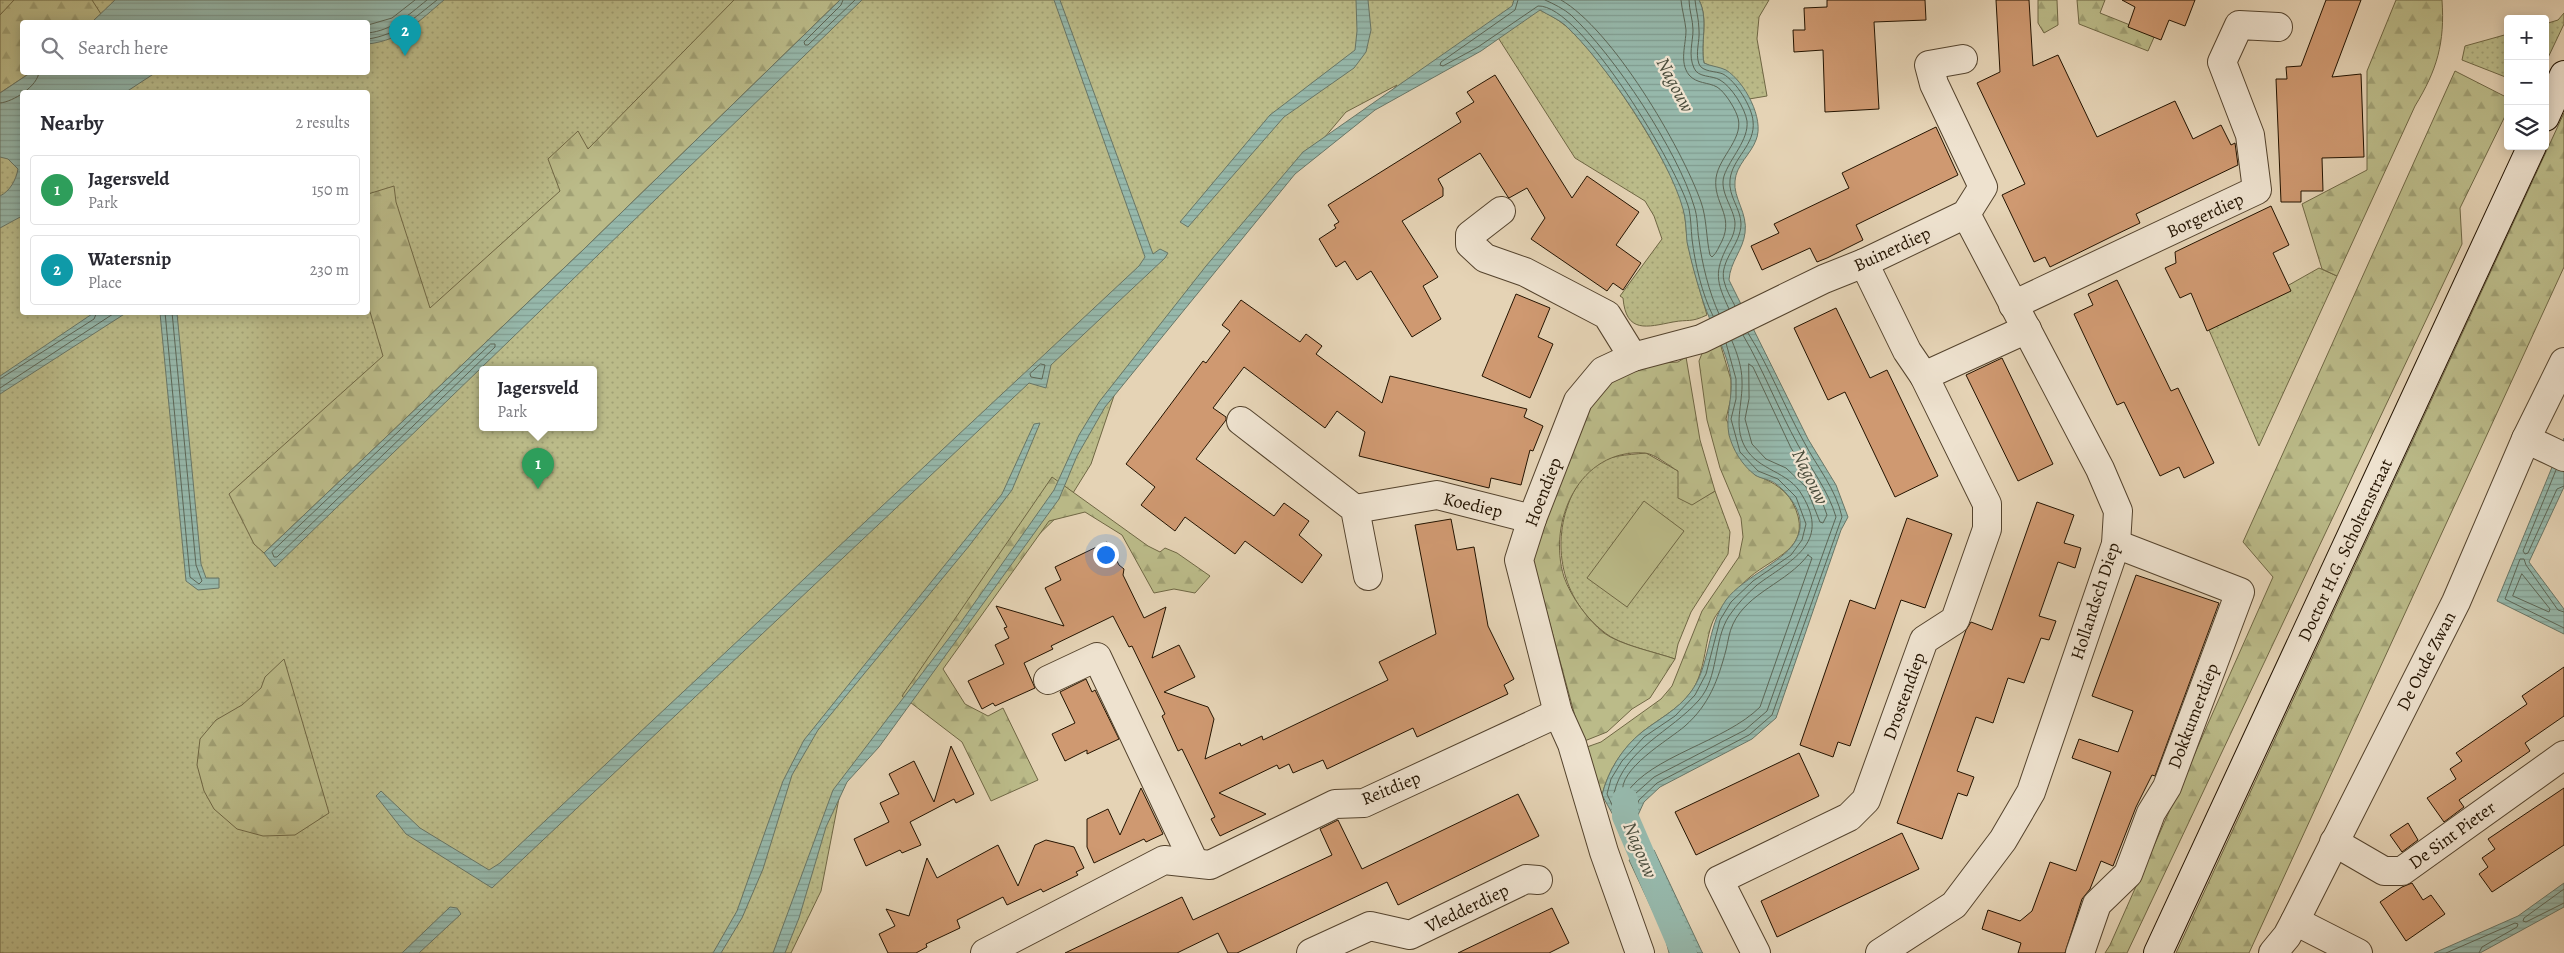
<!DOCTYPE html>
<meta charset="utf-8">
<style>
body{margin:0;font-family:Alegreya,serif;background:#f7f7f7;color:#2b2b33}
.controls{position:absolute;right:15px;top:15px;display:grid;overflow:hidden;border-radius:5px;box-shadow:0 2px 12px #0003}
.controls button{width:45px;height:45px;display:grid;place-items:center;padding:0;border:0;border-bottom:1px solid #e1e1e2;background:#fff;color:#2b2b33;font:25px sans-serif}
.you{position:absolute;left:1105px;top:554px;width:18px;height:18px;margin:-12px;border:4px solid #fff;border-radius:50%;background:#1a73e8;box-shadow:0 0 0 8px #1a73e833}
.badge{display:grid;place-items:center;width:32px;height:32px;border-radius:50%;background:#0b8043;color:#fff;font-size:16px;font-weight:700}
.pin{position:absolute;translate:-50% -41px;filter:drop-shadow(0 1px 2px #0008)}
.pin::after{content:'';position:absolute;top:26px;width:18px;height:15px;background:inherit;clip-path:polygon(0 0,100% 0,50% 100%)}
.popup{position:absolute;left:479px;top:366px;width:118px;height:65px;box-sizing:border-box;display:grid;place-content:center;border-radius:5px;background:#fff;filter:drop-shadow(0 1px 4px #0005);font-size:16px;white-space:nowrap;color:#7c7c81}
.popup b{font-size:19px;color:#2b2b33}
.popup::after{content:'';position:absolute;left:50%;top:100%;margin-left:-10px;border:10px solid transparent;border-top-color:#fff}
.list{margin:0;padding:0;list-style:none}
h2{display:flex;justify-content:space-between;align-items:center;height:65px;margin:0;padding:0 20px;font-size:21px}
h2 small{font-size:16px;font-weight:400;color:#7c7c81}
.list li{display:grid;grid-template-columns:32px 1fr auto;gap:15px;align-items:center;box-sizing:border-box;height:70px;margin:0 10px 10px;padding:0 10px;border:1px solid #e1e1e2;border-radius:5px}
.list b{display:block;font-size:19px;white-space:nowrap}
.list p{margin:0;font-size:16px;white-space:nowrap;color:#7c7c81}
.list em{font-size:16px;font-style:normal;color:#7c7c81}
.icon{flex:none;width:28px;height:28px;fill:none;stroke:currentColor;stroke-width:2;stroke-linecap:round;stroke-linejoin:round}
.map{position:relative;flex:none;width:2564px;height:953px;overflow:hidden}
.search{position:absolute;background:#fff;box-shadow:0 2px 12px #0003;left:20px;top:20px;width:350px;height:55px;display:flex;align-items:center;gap:12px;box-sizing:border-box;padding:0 18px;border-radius:5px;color:#7c7c81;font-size:19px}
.panel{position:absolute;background:#fff;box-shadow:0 2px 12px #0003;left:20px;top:90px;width:350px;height:225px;border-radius:5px}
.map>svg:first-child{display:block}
.grass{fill:url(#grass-dots);stroke:#6f6744;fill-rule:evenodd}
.forest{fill:url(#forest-firs);stroke:#6f6744}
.garden{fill:#bbbb89;stroke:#6f6744}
.water{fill:url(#water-rules);stroke:#687667}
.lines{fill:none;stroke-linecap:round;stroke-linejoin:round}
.shore{stroke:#5c6656;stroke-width:1}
.canal{stroke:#96b8ab;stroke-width:26}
.building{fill:#cf9971;stroke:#231300}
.street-casing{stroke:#54432d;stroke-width:30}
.secondary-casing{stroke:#231300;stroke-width:30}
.street{stroke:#eee2cf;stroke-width:28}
.secondary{stroke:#eee2cf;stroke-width:28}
.labels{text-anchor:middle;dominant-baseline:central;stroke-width:4.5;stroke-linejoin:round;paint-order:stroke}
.street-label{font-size:18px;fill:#231300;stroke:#eee2cf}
.water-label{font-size:19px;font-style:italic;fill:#4b4d3c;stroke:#eee2cf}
</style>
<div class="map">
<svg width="2564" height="953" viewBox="0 0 2564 953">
<defs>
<pattern id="grass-dots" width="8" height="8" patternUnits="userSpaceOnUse" patternTransform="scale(1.25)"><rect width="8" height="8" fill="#bbbb89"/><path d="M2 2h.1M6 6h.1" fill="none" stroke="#a0a074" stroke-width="1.8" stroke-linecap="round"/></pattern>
<pattern id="forest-firs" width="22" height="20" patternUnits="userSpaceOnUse" patternTransform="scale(1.25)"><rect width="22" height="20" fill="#bbbb89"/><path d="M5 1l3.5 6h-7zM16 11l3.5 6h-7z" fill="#a0a074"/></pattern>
<pattern id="water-rules" width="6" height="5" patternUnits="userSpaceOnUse" patternTransform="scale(1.25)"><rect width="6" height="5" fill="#96b8ab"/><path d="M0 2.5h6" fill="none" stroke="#819d91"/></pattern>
</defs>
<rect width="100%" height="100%" fill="#e5d3b5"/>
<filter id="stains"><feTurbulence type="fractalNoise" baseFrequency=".004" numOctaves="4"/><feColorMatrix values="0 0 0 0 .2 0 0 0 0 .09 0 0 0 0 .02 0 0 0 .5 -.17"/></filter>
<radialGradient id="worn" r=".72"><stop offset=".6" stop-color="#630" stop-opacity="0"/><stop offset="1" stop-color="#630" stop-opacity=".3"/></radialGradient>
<!-- grass -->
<g class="grass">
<path d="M0 0H1518C1533 7 1549 13 1562 23 1598 49 1674 167 1684 210 1686 222 1686 233 1688 245 1693 268 1700 291 1707 315 1690 323 1689 319 1673 322 1647 327 1626 334 1623 298L1620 296 1662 239 1654 216 1645 201 1575 158 1497 36 1382 103 1397 85 1346 112 1119 381 1091 464 1060 514 1005 567 841 788 821 891 791 953H0ZM22 22H368V72H22ZM22 92H368V312H22ZM483 370H593V428H483Z"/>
<path d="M1699 0H1769L1759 17 1757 39 1767 96 1749 99 1736 79 1704 63C1700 43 1709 20 1699 0Z"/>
<path d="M2564 13V24L2545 64V24L2558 20Z"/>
<path d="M2508 34V78L2462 60 2465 46Z"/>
<path d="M2319 268 2337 276 2259 446 2209 330Z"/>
<path d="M1646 453 1678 471 1692 504 1715 491 1730 532 1728 554 1691 612 1678 644 1675 659C1655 652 1619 645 1604 632 1561 599 1550 543 1572 495 1577 485 1583 475 1592 467 1607 455 1627 455 1646 453Z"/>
</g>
<!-- forest -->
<g class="forest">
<path d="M14 0H92L101 14 92 22H22V72L30 73 0 93V15Z"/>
<path d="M734 0H840L583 250 264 553 254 544 229 494 383 356 368 305V194L394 186 396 202 430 308 560 191 548 159 578 131 588 149Z"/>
<path d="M2038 0H2057L2058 25 2044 33 2038 23Z"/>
<path d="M2077 0H2105L2100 13 2155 35 2148 51 2079 24Z"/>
<path d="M2396 0H2442C2445 43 2437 70 2415 106L2337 276 2322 269 2302 204 2367 170V71Z"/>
<path d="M2455 71 2508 98V110L2460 208 2462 244 2127 953H2105L2110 945 2273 577 2243 542Z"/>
<path d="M2564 113V267L2249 953H2176Z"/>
<path d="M1720 343 1731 380V398L1726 419 1755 475C1774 482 1789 491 1796 510 1811 549 1773 557 1750 577 1740 585 1722 606 1715 617 1704 637 1707 670 1691 692 1678 710 1658 719 1641 733 1622 749 1608 771 1602 795L1584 748 1601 742 1661 699 1672 686 1702 611 1739 557 1743 537 1741 518 1720 468 1707 420 1699 361 1705 346Z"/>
<path d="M1686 357 1700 440 1715 491 1692 505 1678 498V471C1669 466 1655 454 1645 453 1579 448 1547 522 1564 577 1571 597 1588 620 1604 633 1620 645 1655 652 1675 659L1650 698 1632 709 1607 732 1582 742 1532 558 1539 536 1594 393 1616 377 1662 363 1678 362Z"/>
<path d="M1052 477 1148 546 1160 552 1165 548 1177 553 1210 576 1195 593 1174 589 1154 593 1122 535 1085 512 1049 521 943 669 965 704 988 716 1003 708 1038 780 991 801 962 742 902 696Z"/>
<path d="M284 659 329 813 295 835 263 836 237 829 214 809 204 791 197 765 200 739 216 720 242 705 261 688 265 677Z"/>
</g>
<!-- garden -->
<path class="garden" d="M1644 501 1684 531 1627 607 1587 578Z"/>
<!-- water -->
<g class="water">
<path d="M115 0H444C419 21 402 40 368 44V22H92Z"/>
<path d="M840 0H862L275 567 264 553 583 250Z"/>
<path d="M1054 0H1060L1153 254 1160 249 1168 253 1165 258 1051 365 1046 388 1029 383 492 888 406 834 376 796 381 791 420 828 489 870 500 863 1139 266 1145 257Z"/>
<path d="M1356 0H1368L1371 30 1366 52 1354 68 1284 117 1188 227 1180 222 1270 115 1355 50 1357 31Z"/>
<path d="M1514 0H1699C1709 19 1700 43 1704 63 1710 66 1720 67 1726 70 1744 81 1765 119 1756 140 1751 154 1736 165 1735 181 1733 198 1748 213 1745 233 1743 250 1730 262 1729 280L1808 439 1836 485 1848 517 1841 530 1776 718 1752 739 1660 787 1644 802 1638 815 1642 833 1621 838 1613 815 1602 795C1608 771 1622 748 1642 732 1659 719 1677 710 1690 693 1711 666 1706 628 1726 600 1744 576 1787 561 1797 538 1807 518 1792 496 1776 484 1770 479 1761 479 1755 475 1742 465 1733 450 1729 435 1725 415 1733 398 1731 378 1727 349 1710 325 1702 298 1696 279 1691 261 1687 242 1686 231 1686 219 1683 209 1669 157 1605 62 1565 25 1558 19 1548 15 1540 10L1481 51 1375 110 1295 174 1105 407 1077 456 1059 499 879 747 847 782 826 827 799 918 785 953H773L833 790 959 625 1054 490 1079 435 1099 402 1206 266 1303 152 1512 6Z"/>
<path d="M30 73H155L126 92H22V216L0 228V196C10 191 16 180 18 169L8 159 0 157V93Z"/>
<path d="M95 312 126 313 0 394V376Z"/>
<path d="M160 313H177L201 564 206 578H219V588L198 590 186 581Z"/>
<path d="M1040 423 1012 490 969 546 818 730 792 775 763 869 742 918 721 953H713L737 911 783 781 804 740 1002 494 1034 424Z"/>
<path d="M2564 438V487L2529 562 2564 609V634L2497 601Z"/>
<path d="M1654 850 1702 952 1703 953H1669L1665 937 1629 860Z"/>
<path d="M2564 883V907L2480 953H2434L2518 916Z"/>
<path d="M450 907 457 908 461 914 419 953H402Z"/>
</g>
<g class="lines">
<!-- shore -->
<g class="shore">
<path d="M843 0 841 5 804 42 805 45H808L855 0"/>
<path d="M1518 0 1515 10 1441 62 1440 65 1443 66 1478 47 1538 6C1581 4 1679 170 1689 209 1691 219 1691 229 1692 239 1695 264 1702 294 1713 316"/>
<path d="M1545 0C1554 4 1564 9 1571 15 1614 55 1678 151 1694 206 1698 217 1697 229 1699 240 1702 264 1709 292 1719 314"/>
<path d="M1561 0C1612 29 1681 146 1701 202 1707 219 1706 238 1710 255L1712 257C1717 253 1719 246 1722 241 1734 215 1713 203 1716 178 1719 156 1746 137 1737 115 1734 107 1725 92 1717 87 1708 82 1697 84 1689 75 1679 62 1686 45 1686 30 1685 20 1682 10 1681 0"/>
<path d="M1689 0C1689 10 1693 20 1693 30 1693 42 1688 55 1694 68 1698 78 1712 75 1720 80 1731 86 1745 108 1747 121 1749 140 1730 158 1724 176 1719 192 1734 208 1735 223 1735 232 1732 238 1728 245 1714 272 1716 281 1729 309"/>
<path d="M1695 0C1696 10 1699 20 1699 30 1700 41 1695 53 1699 64 1702 72 1716 71 1723 74 1736 81 1752 107 1753 121 1756 145 1732 158 1730 180 1728 196 1741 209 1741 224 1741 244 1719 261 1724 281 1726 290 1731 298 1735 306"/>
<path d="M368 25 392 18 415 0"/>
<path d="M368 33C393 30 407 16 427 0"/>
<path d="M368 39C397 35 414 18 437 0"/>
<path d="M0 103C13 102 38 86 39 72"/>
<path d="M165 312 190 577 199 584 202 581 196 565 172 312"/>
<path d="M1732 341C1737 353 1742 367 1742 381 1743 404 1733 425 1745 447 1758 471 1789 471 1802 495 1832 544 1789 561 1757 585 1747 594 1737 604 1729 616 1713 641 1719 677 1699 700 1671 732 1625 748 1614 793L1625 811 1635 794 1654 777 1745 730 1767 711 1836 517C1828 490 1811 469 1798 445 1778 409 1764 371 1743 335"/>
<path d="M1726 343 1736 379V399L1731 419 1740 452 1758 471 1778 479 1796 497 1806 524 1802 540 1791 555 1753 581 1731 602 1720 620 1706 674 1695 695 1675 716 1644 737 1622 761 1611 779 1607 794 1624 831 1635 828 1633 814 1639 800 1657 783 1749 735 1772 715 1842 517C1836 489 1817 467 1804 442 1784 406 1770 368 1748 333"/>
<path d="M491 344H495V347L277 557H274L272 552Z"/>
<path d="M1041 364 1045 365 1042 379 1031 377 1030 374Z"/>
<path d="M1749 364 1753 367 1791 448 1819 493 1827 515 1823 523 1820 522 1806 487 1786 468 1766 459 1752 444 1745 419 1749 399Z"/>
<path d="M0 379 94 319 97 312"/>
<path d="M0 388 116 312"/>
<path d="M2556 470 2523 551 2525 554 2528 553 2557 489 2564 486"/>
<path d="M1808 555 1812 558 1760 707C1725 742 1650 756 1626 794H1623C1617 769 1669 740 1685 726 1709 705 1718 680 1726 650 1728 642 1729 632 1733 624 1748 592 1787 583 1808 555Z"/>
<path d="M2522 574 2550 609 2549 612 2513 596Z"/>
<path d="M2564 612 2558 610 2526 565 2524 559H2520L2505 599 2564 628"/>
<path d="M2564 889 2524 918 2523 921 2526 922 2564 903"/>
<path d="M1674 953 1669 935 1637 863 1640 859 1650 856 1652 857 1697 953"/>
<path d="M1680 953 1675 933 1663 906 1664 903 1667 904 1690 953"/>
<path d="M2446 953 2515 923 2518 924 2517 927 2482 947 2479 953"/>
</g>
<!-- canal -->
<path class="canal" d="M1625 800V816L1684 953"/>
</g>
<!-- building -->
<g class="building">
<path d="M1827 0H1925L1926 20 1874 22 1879 109 1825 112 1823 50 1794 52 1793 30H1805L1804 8 1827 7Z"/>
<path d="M1996 0H2029L2033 66 2058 55 2097 137 2175 101 2193 139 2221 125 2231 145 2235 143 2238 165 2136 214 2140 223 2115 235 2050 267 2045 257 2034 262 2002 195 2025 184 1977 83 2000 72Z"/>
<path d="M2122 0H2195L2185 26 2169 20 2161 40 2128 27 2135 7Z"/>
<path d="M2326 0H2361L2332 77 2361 74 2364 157 2322 158 2323 191H2301V202H2281L2276 79H2287L2286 67 2301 66Z"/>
<path d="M1495 75 1572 198 1587 176 1639 212 1616 245 1641 263 1623 290 1613 283 1607 291 1531 239 1545 218 1527 188 1509 198 1508 197 1480 153 1438 179 1443 188V196L1402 221 1438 277 1423 286 1441 319 1412 337 1371 271 1357 280 1345 261 1336 267 1319 239 1336 228 1334 225 1339 222 1328 205 1461 122 1456 113 1474 102 1467 92Z"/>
<path d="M1936 127 1958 175 1856 225 1863 240 1827 258 1817 262 1810 248 1762 270 1751 246 1779 233 1774 224 1849 188 1842 173Z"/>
<path d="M2271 206 2289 245 2273 253 2291 291 2207 331 2191 293 2180 298 2165 268 2176 263 2175 252Z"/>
<path d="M2117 280 2171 391 2178 388 2214 463 2184 478 2179 467 2160 476 2124 402 2117 405 2074 314 2093 305 2088 294Z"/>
<path d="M1516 294 1550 308 1538 337 1553 344 1530 398 1482 376Z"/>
<path d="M1241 300 1300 342 1306 334 1322 346 1316 354 1382 403 1390 376 1527 409 1524 417 1543 426 1533 451 1530 450 1521 485 1491 478 1489 488 1359 456 1365 432 1337 411 1325 428 1244 367 1213 408 1226 417V420L1196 459 1274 516 1284 503 1309 521 1299 535 1322 555 1302 583 1245 541 1235 554 1185 517 1175 531 1141 505 1155 487 1126 464 1203 361 1206 363 1230 331 1222 325Z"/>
<path d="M1836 308 1870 378 1887 370 1938 476 1895 497 1845 392 1828 400 1794 328Z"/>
<path d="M2002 358 2053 464 2018 481 1966 375Z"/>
<path d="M2037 502 2074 515 2064 543 2081 548 2075 568 2058 562 2039 616 2056 621 2049 640 2041 638 2024 683 2008 678 1993 723 1976 717 1957 771 1974 777 1967 796 1958 793 1942 839 1897 823 1966 630 1971 622 1992 630Z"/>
<path d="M1907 518 1952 534 1925 608 1901 600 1850 746 1838 742 1833 757 1800 745 1850 600 1875 609Z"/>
<path d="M1451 519 1457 550 1474 547 1488 626 1514 679 1504 685 1508 694 1417 737 1413 728 1327 769 1323 760 1293 773 1289 764 1279 769 1277 765 1219 793 1266 814 1220 836 1211 819 1215 817 1182 749 1178 751 1162 716 1165 714 1132 646 1129 647 1113 616 1051 646 1053 649 1024 663 1035 688 995 706 993 703 982 709 968 681 1004 664 995 645 1009 638 1004 628 1007 627 996 606 1064 626 1045 588 1061 580 1055 567 1107 542 1119 565 1124 569 1123 575 1144 618 1166 607 1152 658 1179 645 1195 677 1164 692 1208 707 1214 719 1205 759 1240 743 1241 746 1262 736 1263 740 1388 680 1379 662 1436 634 1415 525Z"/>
<path d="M2136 575 2219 603 2155 776 2152 775 2136 807 2113 866 2101 861 2090 889 2082 899 2065 953H2018L2021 943 1982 929 1988 910 2020 921 2032 911 2050 862 2076 871 2111 772 2072 758 2079 739 2118 752 2133 711 2092 696Z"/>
<path d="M2564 667V716L2525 743 2530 751 2459 800 2464 807 2444 822 2427 798 2456 779 2450 769 2462 761 2456 753 2527 704 2522 696Z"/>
<path d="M1086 679 1092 692 1095 690 1119 739 1087 754V750L1065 761 1052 734 1075 723 1060 692Z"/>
<path d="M951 746 974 794 956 803 954 799 910 822 921 845 902 853 900 850 866 866 854 839 889 822 880 803 899 794 889 774 914 761 934 802Z"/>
<path d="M1799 753 1819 796 1696 855 1675 812Z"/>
<path d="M1141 788 1163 834 1146 842 1144 839 1094 863 1087 847V819L1108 809 1120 835Z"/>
<path d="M2564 788V845L2492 892 2479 874 2488 867 2482 858 2495 849 2488 839Z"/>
<path d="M1518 794 1539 836 1398 905 1387 882 1237 953H1228L1218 933 1177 953H1065L1182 897 1193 920 1315 863 1332 855 1320 829 1338 820 1362 869Z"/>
<path d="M2408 823 2418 840 2402 852 2390 835Z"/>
<path d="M1902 833 1919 869 1777 937 1761 901Z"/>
<path d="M1046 840 1074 847 1084 868 1076 872 1078 875 1043 892 1041 889 1007 905 1003 897 957 920 960 928 926 944 927 947 916 953H888L879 934 895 926 886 909 909 916 927 858 937 878 998 845 1018 886 1035 845Z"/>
<path d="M2412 883 2423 900 2431 895 2445 914 2406 941 2380 902 2402 887Z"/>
<path d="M1552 908 1569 943 1549 953H1458Z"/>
</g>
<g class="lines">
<!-- street casing -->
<g class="street-casing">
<g id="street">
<path d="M1501 211 1470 235V244L1485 258 1525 272 1607 315 1633 357 1603 371 1578 401 1532 519 1519 560 1558 713 1572 744 1604 852 1640 953"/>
<path d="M2013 305 2257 190 2250 135 2222 62 2239 25 2278 27"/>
<path d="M1633 357 1701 339 1824 279 1864 263 1966 214 1983 187 1934 84 1929 65 1963 59"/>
<path d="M1924 376 2027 329"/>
<path d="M1241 421 1355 509 1368 576"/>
<path d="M2526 439 2564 457"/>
<path d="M1355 509 1437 495 1532 519"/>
<path d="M1048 680 1097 657 1194 862"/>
<path d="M2334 842 2384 871H2402L2564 755"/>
<path d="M2295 921 2358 953"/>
<path d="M985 953 1164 860 1210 865 1335 804 1364 803 1558 713"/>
<path d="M1311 953 1370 926 1410 935 1526 879 1538 880"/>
<path d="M1756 953 1719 880 1849 817 1866 800 1924 640 1955 620 1987 529V504L1924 376 1907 351 1864 263"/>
<path d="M1880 953 1954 905 2003 840 2031 792 2116 544 2118 511 2100 469 1966 214"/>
<path d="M2080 953 2097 904 2128 874 2151 813 2167 787 2240 592 2116 544"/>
<path d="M2273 953 2287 936 2295 921 2456 602 2526 439 2564 362"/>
</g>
</g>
<!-- secondary casing -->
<g class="secondary-casing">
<g id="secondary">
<path d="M2545 117 2564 75"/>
<path d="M2158 953 2532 146"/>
</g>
</g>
<!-- street -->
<use href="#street" class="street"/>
<!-- secondary -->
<use href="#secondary" class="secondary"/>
</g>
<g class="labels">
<!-- street labels -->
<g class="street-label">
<text transform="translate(2205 215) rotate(-25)">Borgerdiep</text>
<text transform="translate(1892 249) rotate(-25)">Buinerdiep</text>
<text transform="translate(1543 492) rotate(-69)">Hoendiep</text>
<text transform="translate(1473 505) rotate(13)">Koediep</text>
<text transform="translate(2345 550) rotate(-65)">Doctor H.G. Scholtenstraat</text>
<text transform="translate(2095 601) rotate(-72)">Hollandsch Diep</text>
<text transform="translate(2426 661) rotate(-63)">De Oude Zwan</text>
<text transform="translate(1904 696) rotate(-70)">Drostendiep</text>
<text transform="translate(2193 716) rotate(-69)">Dokkumerdiep</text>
<text transform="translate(1391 788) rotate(-22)">Reitdiep</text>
<text transform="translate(2452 835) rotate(-36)">De Sint Pieter</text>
<text transform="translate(1467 908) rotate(-26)">Vledderdiep</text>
</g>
<!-- water labels -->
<g class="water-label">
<text transform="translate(1675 85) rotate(62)">Nagouw</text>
<text transform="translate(1810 477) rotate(64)">Nagouw</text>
<text transform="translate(1640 850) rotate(67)">Nagouw</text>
</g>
</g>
<rect width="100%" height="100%" filter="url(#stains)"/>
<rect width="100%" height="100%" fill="url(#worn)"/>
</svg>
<div class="controls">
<button>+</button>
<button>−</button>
<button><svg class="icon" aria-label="layers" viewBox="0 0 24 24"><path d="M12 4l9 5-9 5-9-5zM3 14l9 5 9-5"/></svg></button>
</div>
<div class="you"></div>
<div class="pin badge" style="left:538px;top:489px;background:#2e9e5b">1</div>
<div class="popup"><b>Jagersveld</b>Park</div>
<div class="pin badge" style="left:405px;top:56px;background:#0f9aa8">2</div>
<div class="search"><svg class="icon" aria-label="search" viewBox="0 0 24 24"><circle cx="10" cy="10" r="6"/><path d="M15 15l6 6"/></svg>Search here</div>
<section class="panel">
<h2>Nearby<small>2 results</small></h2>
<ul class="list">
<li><span class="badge" style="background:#2e9e5b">1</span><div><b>Jagersveld</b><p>Park</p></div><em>150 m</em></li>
<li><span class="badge" style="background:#0f9aa8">2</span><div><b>Watersnip</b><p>Place</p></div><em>230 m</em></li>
</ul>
</section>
</div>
